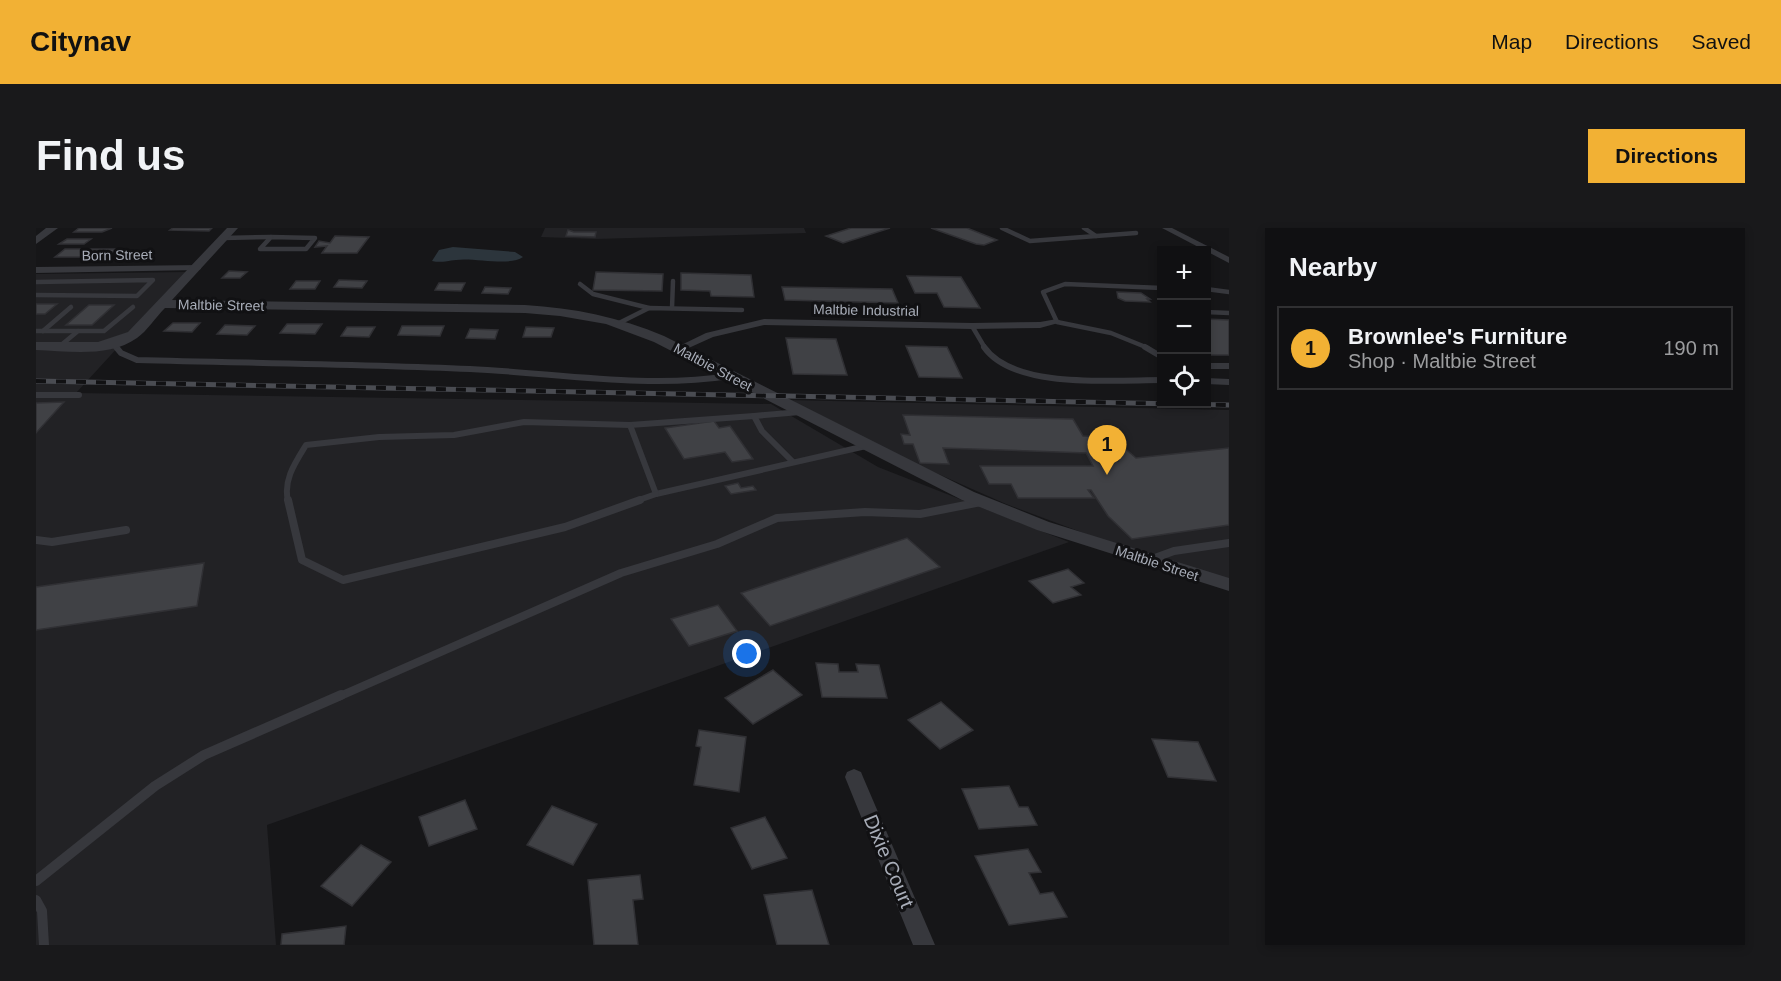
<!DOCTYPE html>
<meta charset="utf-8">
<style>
body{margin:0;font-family:Arial,sans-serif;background:#19191b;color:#f1f3f6}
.controls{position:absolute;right:18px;top:18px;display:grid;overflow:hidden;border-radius:0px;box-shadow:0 3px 9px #0003}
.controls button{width:54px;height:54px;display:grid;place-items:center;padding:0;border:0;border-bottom:2px solid #303032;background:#101012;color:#f1f3f6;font:30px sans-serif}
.you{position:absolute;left:711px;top:426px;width:21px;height:21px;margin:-15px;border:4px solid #fff;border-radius:50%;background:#1a73e8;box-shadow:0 0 0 9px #1a73e833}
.badge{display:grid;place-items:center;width:39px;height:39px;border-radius:50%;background:#f2b134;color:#111;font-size:20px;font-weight:700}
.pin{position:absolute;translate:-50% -50px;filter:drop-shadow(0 2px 3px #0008)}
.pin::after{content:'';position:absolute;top:32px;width:21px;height:18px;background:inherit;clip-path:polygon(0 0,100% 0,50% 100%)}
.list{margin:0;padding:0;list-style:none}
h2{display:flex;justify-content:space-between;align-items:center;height:78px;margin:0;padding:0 24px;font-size:26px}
h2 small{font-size:20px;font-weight:400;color:#9c9d9f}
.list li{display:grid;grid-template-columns:39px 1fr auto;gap:18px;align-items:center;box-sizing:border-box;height:84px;margin:0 12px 12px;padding:0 12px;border:2px solid #303032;border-radius:0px}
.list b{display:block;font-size:22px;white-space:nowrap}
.list p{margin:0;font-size:20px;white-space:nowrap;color:#9c9d9f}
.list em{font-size:20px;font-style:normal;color:#9c9d9f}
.icon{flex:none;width:33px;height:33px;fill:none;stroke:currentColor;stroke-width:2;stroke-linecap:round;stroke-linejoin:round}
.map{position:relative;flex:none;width:1193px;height:717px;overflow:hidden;border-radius:0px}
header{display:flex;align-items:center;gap:36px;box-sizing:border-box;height:84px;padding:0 30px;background:#f2b134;color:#111}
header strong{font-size:28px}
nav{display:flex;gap:33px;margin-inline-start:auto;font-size:21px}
.intro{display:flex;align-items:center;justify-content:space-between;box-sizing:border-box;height:144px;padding:0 36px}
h1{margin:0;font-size:42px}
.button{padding:15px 27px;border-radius:0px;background:#f2b134;color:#111;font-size:21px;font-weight:700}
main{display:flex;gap:36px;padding:0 36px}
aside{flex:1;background:#101012;border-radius:0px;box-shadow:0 3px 9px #0003}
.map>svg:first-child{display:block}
.built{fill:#222225}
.water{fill:#2c353c}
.building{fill:#404145;stroke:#303034;stroke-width:1.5;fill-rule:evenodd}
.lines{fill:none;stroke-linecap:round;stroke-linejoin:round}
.service-far3{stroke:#37383d;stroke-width:4.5}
.service-far2{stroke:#37383d;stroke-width:6}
.service-far1{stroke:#37383d;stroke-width:8}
.service{stroke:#37383d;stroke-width:10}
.minor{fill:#37383d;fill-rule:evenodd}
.tertiary{fill:#37383d;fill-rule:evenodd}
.rail-casing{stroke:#4a4c52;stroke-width:5}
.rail{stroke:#111113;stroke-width:4;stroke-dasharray:10;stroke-linecap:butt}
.labels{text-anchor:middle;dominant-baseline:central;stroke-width:6;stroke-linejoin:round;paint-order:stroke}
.far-street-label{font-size:14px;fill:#a8adb8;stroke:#111113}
.near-street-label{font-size:20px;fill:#a8adb8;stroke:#111113}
</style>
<header>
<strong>Citynav</strong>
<nav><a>Map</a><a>Directions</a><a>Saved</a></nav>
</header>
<div class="intro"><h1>Find us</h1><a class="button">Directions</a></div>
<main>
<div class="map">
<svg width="1193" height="717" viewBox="0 0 1193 717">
<rect width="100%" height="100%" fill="#161618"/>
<!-- built -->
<g class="built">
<path d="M509 0H768L770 5 559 11 505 9Z"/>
<path d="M151 44 40 165 735 176 842 239 1033 314 231 597 240 717H0V46Z"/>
<path d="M752 172 1193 182V352L1061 310 970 276 875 234Z"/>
</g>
<!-- water -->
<path class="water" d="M417 19 479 24 487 29C473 39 437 29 420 32 410 33 405 35 396 33L403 22Z"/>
<!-- building -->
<g class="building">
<path d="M43 0H76L66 4H38Z"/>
<path d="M137 0H176L173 3 134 2Z"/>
<path d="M815 0H854L807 15 790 8Z"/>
<path d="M895 0H931L961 12 948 17 940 16Z"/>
<path d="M532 2 538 4H560L559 9 530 8Z"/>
<path d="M299 8 333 9 321 25H286L291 18 279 19 283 13 294 15Z"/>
<path d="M31 11H55L48 16H23Z"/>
<path d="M29 21H80L71 29H19Z"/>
<path d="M193 43 211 44 204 50H186Z"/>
<path d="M560 44 627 46 626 63 557 62Z"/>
<path d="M645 45 715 47 718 69 675 68 674 63 645 62Z"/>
<path d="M871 48 925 49 944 80 908 79 901 65H879Z"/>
<path d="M303 52 331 53 326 60 298 59Z"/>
<path d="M260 53H284L279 61H254Z"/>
<path d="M403 55H429L425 63 399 62Z"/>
<path d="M449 59 475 60 472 66 446 65Z"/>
<path d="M746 59 856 61 862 75 749 72Z"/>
<path d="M1081 64 1105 65 1114 71H1111L1114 74 1089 73 1082 70Z"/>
<path d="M0 76H21L9 86H0Z"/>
<path d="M53 77H78L56 97H30Z"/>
<path d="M1170 91 1193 92V127H1170Z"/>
<path d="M137 95H164L156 104 128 103Z"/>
<path d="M251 96H286L279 106 244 105Z"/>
<path d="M189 97 219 98 211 107 181 106Z"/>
<path d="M366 98H408L404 108 362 107Z"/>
<path d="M311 99H339L333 109 305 108Z"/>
<path d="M490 99 518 100 515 109H487Z"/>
<path d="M434 101 462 102 459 111 430 110Z"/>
<path d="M750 110 800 111 811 147 757 146Z"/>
<path d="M870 118 911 119 926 150 883 149Z"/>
<path d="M28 174 0 205V175Z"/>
<path d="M867 187 1037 191 1047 208 1076 209 1100 230 1193 220V297L1096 311 1072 288 1055 262H1052L1058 270H982L975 256H953L944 238H1057L1050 225 907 220 913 236 884 235 877 216H868L865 206 874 207ZM1054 219H1068L1082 233 1066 235 1069 238H1066Z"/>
<path d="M678 193 683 200 694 198 717 231 696 234 689 224 648 231 629 200Z"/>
<path d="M702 255 705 260 717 258 720 262 695 266 689 258Z"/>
<path d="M871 310 904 339 734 398 705 365Z"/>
<path d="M168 335 161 378 0 402V359Z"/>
<path d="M1032 341 1048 355 1035 359 1045 367 1017 375 993 353Z"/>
<path d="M682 377 701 403 653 418 635 391Z"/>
<path d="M780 435 802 436 803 444H822L820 436 843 437 851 470 786 469Z"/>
<path d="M737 442 766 467 717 496 689 470Z"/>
<path d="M905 474 937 502 904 521 872 492Z"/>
<path d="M663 502 710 509 703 564 658 557 665 519 660 518Z"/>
<path d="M1116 511 1162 514 1180 553 1132 549Z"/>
<path d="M973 558 983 579H992L1001 597 943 601 926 561Z"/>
<path d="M429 572 441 601 393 618 383 589Z"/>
<path d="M516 578 561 596 537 637 491 617Z"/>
<path d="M729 589 751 630 716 641 695 600Z"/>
<path d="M325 617 355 634 316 678 285 658Z"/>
<path d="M992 621 1005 644 993 645 1004 666 1017 664 1031 689 973 697 939 628Z"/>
<path d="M604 647 607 671 597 672 602 717H558L552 652Z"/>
<path d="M776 662 793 717H741L728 667Z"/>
<path d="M310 698 308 717H245L246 706Z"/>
</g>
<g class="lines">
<!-- service-far3 -->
<g class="service-far3">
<path d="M966 0 994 13 1100 5"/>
<path d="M1048 0 1060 8"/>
<path d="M235 9 279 10 270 21H224Z"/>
<path d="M187 10 235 9"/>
<path d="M0 54 117 52 101 68 0 67"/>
<path d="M544 56 557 66 613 80"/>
<path d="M1170 61 1193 64"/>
<path d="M636 80 637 53"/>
<path d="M1170 84 1193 85"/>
<path d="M583 95 613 80 706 82"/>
<path d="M936 98 949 120"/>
<path d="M0 103H42"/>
<path d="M7 103 35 79"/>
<path d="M78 116 81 120"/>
<path d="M24 118 42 103H68L97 79"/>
<path d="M1112 120 1075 105 1021 94 1007 64 1029 56 1126 60"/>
</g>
<!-- service-far2 -->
<g class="service-far2">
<path d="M80 119 85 125 101 132C212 135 323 136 434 141 520 145 609 161 694 148"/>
<path d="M948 119C978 162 1079 152 1126 152"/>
<path d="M1109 119 1126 129"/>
<path d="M1170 138H1193"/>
<path d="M1170 153 1193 154"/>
<path d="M0 167H43"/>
<path d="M594 197 718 188"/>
<path d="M757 234 726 203 718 188 764 184"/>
<path d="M620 266 830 218"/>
<path d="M252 273C247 252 259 235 270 217L343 209 418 207 488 194 594 197 620 266"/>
<path d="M600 273 620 266"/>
</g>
<!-- service-far1 -->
<g class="service-far1">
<path d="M252 272 266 332 307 352 529 299 604 272"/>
<path d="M0 312 16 314 90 302"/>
<path d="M1116 331 1138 323 1193 315"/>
<path d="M302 469 585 345 681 316 741 290 829 284 884 286 945 274"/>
</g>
<!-- service -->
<g class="service">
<path d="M0 653 119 558 168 527 305 467"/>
<path d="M0 672 6 683 8 717"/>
</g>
<!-- minor -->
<g class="minor">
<path d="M1126 0H1136L1193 29V35Z"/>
<path d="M165 37V41L162 42 0 45V39Z"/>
<path d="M728 91 936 95 1004 94 1021 91 1026 94 1004 100 936 101 728 97 677 109 646 123 637 121 670 105Z"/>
<path d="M818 541 825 544 827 549 899 717H877L809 549 811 544Z"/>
</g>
<!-- tertiary -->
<g class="tertiary">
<path d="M10 0H22L0 16V8Z"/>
<path d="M191 0H202L136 72 489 77C538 80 583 89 628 108L938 264 1013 294 1193 350V363L1001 302 926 272 618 114 570 96 524 88 489 85 129 80C120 89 111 103 101 110 73 130 32 123 0 122V114H62L92 104Z"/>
</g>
<!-- rail casing -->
<g class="rail-casing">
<path id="rail" d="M0 153 1193 177"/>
</g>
<!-- rail -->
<use href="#rail" class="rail"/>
</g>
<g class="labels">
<!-- far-street labels -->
<g class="far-street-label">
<text transform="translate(81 27) rotate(-1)">Born Street</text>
<text transform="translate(185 77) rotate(1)">Maltbie Street</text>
<text transform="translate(830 82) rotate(1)">Maltbie Industrial</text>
<text transform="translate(677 139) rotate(28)">Maltbie Street</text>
<text transform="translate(1121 335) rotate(18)">Maltbie Street</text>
</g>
<!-- near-street labels -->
<g class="near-street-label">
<text transform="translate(853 633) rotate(67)">Dixie Court</text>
</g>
</g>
</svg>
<div class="controls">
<button>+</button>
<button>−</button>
<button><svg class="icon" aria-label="locate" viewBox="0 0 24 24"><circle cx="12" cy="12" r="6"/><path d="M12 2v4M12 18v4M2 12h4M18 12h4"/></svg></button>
</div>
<div class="you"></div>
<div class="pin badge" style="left:1071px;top:247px">1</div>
</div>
<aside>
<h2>Nearby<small></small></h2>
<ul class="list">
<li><span class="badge">1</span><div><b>Brownlee's Furniture</b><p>Shop · Maltbie Street</p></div><em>190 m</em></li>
</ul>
</aside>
</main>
